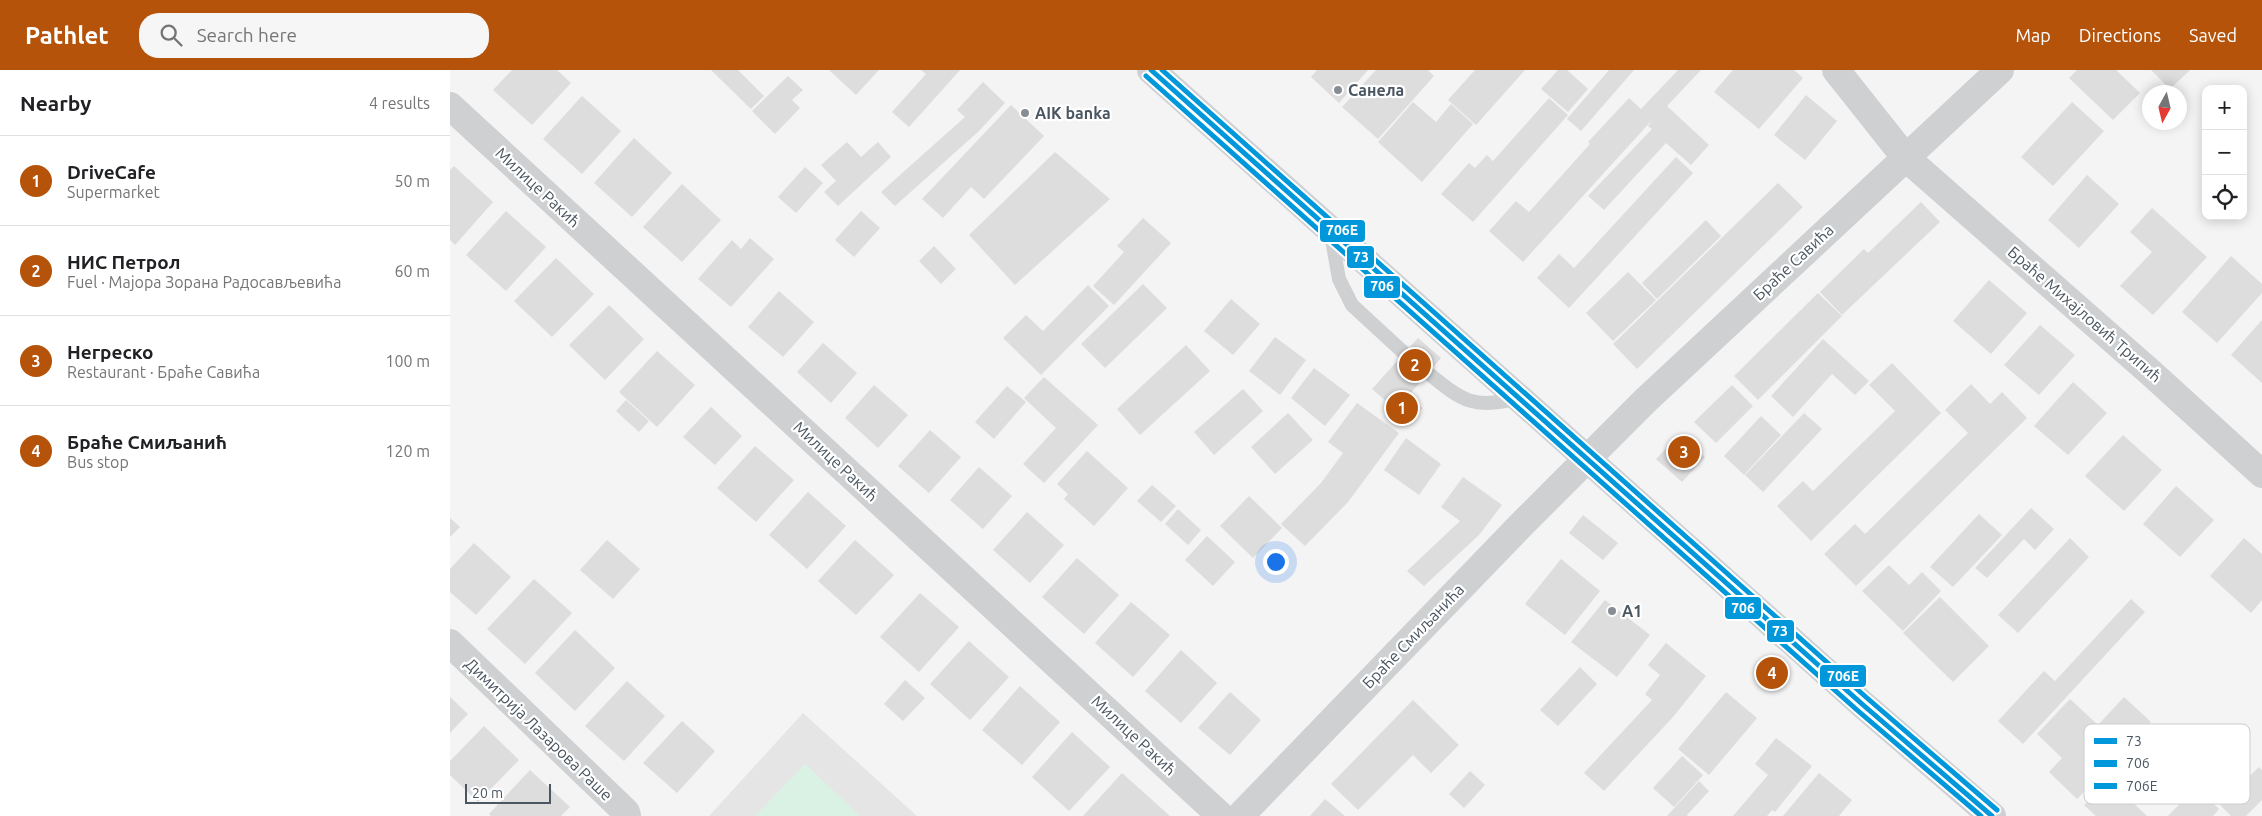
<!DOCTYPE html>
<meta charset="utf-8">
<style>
body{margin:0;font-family:Ubuntu,sans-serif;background:#f6f6f6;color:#202124}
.controls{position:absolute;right:15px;top:15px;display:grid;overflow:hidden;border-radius:10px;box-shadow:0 2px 12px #0003}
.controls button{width:45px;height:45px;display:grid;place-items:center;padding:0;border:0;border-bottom:1px solid #e0e0e0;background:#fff;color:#202124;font:25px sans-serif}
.compass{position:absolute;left:1692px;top:15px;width:45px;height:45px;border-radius:50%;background:#fff;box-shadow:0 2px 12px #0003;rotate:188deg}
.scale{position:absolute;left:15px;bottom:12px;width:86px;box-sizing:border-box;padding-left:5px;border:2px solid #4a5661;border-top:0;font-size:14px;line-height:18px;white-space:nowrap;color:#4a5661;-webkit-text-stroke:4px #fff;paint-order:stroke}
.you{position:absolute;left:825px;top:491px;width:18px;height:18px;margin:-12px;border:4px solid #fff;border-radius:50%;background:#1a73e8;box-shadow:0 0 0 8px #1a73e833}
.badge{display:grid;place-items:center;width:32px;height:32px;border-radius:50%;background:#b45309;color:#fff;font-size:16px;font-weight:700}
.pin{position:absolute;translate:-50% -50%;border:2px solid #fff;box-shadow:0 1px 5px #0006}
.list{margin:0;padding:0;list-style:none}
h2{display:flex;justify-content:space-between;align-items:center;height:65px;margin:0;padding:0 20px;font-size:21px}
h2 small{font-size:16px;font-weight:400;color:#757577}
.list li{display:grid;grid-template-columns:32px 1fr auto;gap:15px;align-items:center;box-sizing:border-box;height:90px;padding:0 20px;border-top:1px solid #e0e0e0}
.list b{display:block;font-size:19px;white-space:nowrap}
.list p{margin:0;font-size:16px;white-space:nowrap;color:#757577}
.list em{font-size:16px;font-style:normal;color:#757577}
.icon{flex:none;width:28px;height:28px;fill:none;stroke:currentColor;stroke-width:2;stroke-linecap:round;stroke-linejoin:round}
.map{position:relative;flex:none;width:1812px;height:746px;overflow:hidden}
header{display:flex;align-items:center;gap:30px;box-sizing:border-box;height:70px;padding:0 25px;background:#b45309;color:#fff}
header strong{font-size:24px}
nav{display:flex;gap:28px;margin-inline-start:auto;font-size:18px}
.search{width:350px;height:45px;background:#f6f6f6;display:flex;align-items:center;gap:12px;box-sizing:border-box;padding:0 18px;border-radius:20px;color:#757577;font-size:19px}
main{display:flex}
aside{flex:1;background:#fff}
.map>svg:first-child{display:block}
.education{fill:#e6e5e6}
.green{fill:#d9f2e3}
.building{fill:#ddddde}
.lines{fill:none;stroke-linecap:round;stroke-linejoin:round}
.lane{stroke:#ced0d2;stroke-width:14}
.street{stroke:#ced0d2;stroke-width:28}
.secondary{stroke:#ced0d4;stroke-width:28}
.bus-1-casing{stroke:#fff;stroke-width:9}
.bus-2-casing{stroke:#fff;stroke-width:9}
.bus-3-casing{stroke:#fff;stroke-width:9}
.bus-1{stroke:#0098da;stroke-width:5}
.bus-2{stroke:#0098da;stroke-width:5}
.bus-3{stroke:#0098da;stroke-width:5}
.poi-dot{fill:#868d94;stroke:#fff;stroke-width:2}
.labels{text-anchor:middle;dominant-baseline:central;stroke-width:4.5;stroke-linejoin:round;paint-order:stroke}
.poi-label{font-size:16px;font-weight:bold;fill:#4a5661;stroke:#fff;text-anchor:start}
.street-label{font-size:16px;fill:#4a5661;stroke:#fff}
.key{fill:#fff;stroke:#c9ccd0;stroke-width:1}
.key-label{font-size:14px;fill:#4a5661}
.line-badge{stroke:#fff;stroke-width:2}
.badge-label{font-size:14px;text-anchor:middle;font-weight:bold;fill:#fff}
</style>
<header>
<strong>Pathlet</strong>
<div class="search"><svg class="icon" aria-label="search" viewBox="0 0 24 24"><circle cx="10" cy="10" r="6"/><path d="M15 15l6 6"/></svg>Search here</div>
<nav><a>Map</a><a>Directions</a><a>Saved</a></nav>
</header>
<main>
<aside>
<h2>Nearby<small>4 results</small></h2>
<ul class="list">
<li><span class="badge">1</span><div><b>DriveCafe</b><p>Supermarket</p></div><em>50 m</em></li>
<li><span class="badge">2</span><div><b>НИС Петрол</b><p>Fuel · Мајора Зорана Радосављевића</p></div><em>60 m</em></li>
<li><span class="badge">3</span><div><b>Негреско</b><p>Restaurant · Браће Савића</p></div><em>100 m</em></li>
<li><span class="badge">4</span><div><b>Браће Смиљанић</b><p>Bus stop</p></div><em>120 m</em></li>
</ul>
</aside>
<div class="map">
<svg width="1812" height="746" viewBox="0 0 1812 746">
<rect width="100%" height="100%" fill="#f4f4f4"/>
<!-- education -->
<path class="education" d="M353 643 467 746H259Z"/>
<!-- green -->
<path class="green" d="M355 694 410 746H305Z"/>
<!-- building -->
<g class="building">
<path d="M62 0H107L121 13 82 55 43 20Z"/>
<path d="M261 0H288L314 26 301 39Z"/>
<path d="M379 0H429L406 25Z"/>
<path d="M471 0H510L459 57 442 42 476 4Z"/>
<path d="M867 0H918L889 33 861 7Z"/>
<path d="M926 0H978L984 6 928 69 892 37Z"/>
<path d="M1025 0H1075L1026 55 998 30Z"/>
<path d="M1108 0H1117L1138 19 1118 42 1091 19Z"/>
<path d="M1159 0H1184L1131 61 1117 49Z"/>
<path d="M1228 0H1251L1217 36 1259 75 1241 95 1216 73 1154 140 1138 126 1202 59 1198 56 1203 49 1073 192 1039 161 1066 131 1079 142 1140 74 1138 72 1179 28 1191 39Z"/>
<path d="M1283 0H1344L1353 8 1309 59 1264 22Z"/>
<path d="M1627 0H1666L1690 23 1663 50 1619 8Z"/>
<path d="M1701 0H1740L1720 19Z"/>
<path d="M338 6 353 20 342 30 350 38 325 64 302 41Z"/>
<path d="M533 12 555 33 529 61 445 136 431 122 515 47 507 40Z"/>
<path d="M1356 25 1387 51 1355 90 1324 65Z"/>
<path d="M132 26 171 61 132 104 93 69Z"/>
<path d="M1099 28 1118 45 1023 152 991 124 1019 93 1025 98 1037 85 1043 91Z"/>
<path d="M963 32 986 52 1001 34 1023 54 972 112 928 72Z"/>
<path d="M1622 32 1654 61 1603 116 1571 87Z"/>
<path d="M561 35 594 66 534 129 521 117 493 148 472 129Z"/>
<path d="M184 68 222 103 182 147 144 113Z"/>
<path d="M397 72 411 87 428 72 441 87 388 136 374 122 386 111 371 95Z"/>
<path d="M605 82 660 129 565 215 519 165Z"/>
<path d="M1226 87 1243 103 1119 238 1087 208 1109 184 1124 198Z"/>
<path d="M4 96 43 132 5 175 0 170V100Z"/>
<path d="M355 97 373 113 346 143 328 127Z"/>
<path d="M1637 105 1669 134 1629 178 1598 150Z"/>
<path d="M1328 113 1353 137 1187 299 1163 274Z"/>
<path d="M232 114 271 150 232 192 193 157Z"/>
<path d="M1471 132 1490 152 1392 245 1370 222 1414 179 1418 183Z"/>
<path d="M1702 138 1757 187 1703 245 1670 216 1702 182 1680 162Z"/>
<path d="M56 141 96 177 56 221 16 185Z"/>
<path d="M411 141 430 158 404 187 385 170Z"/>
<path d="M693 148 721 173 664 235 643 216 674 182 667 176Z"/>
<path d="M1256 150 1271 166 1207 229 1192 213Z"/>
<path d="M300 168 324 189 281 237 248 209 282 170 291 179Z"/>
<path d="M484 176 506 199 491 214 469 191Z"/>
<path d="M1781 186 1812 214V223L1767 273 1732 242Z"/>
<path d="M106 188 144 224 102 267 64 231Z"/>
<path d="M1178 202 1206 230 1163 271 1136 243Z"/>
<path d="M1539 210 1577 243 1541 284 1503 251Z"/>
<path d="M693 214 717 238 655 298 631 274Z"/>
<path d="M638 215 659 236 591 305 553 268 576 245 593 261Z"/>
<path d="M329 221 364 252 333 287 298 257Z"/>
<path d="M1368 223 1392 246 1308 330 1284 306Z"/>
<path d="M781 229 810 254 783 285 754 261Z"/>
<path d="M159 235 194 269 155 310 119 275Z"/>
<path d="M1812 250V313L1781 285Z"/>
<path d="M1590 255 1625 285 1589 325 1554 295Z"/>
<path d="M825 267 856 290 830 325 799 301Z"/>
<path d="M968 268 991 288 958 326 972 338 960 351 922 319Z"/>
<path d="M1373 269 1419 311 1405 325 1382 304 1343 347 1321 326Z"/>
<path d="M373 273 407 303 381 333 347 302Z"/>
<path d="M736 275 760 301 690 365 667 339Z"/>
<path d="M207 281 245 315 207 357 169 322Z"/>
<path d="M1442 293 1491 343 1361 471 1327 436 1353 411 1363 421 1445 341 1419 315Z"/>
<path d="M864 298 900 325 875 356 841 328Z"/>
<path d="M594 307 648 355 594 413 573 394 606 358 574 328Z"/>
<path d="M1623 312 1657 343 1618 385 1584 356Z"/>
<path d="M1521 314 1540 334 1552 322 1577 348 1406 516 1374 484 1405 454 1415 464 1518 363 1495 340Z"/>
<path d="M424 315 458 345 428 378 395 348Z"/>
<path d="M1282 315 1303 336 1266 373 1244 352Z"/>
<path d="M557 316 576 332 544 369 525 352Z"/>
<path d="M793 319 813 341 764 385 744 362Z"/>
<path d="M176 330 199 351 189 362 166 341Z"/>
<path d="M907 333 949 363 898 432 855 476 831 454 871 413 893 383 878 372Z"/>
<path d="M261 337 292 366 265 395 233 367Z"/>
<path d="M838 343 863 370 825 404 801 377Z"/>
<path d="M1354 343 1372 359 1313 422 1295 405Z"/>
<path d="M1311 346 1331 365 1294 405 1274 386Z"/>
<path d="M480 360 511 387 479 423 448 396Z"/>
<path d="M1230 364 1255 387 1232 412 1206 389Z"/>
<path d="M1673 365 1712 400 1674 441 1635 406Z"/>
<path d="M956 368 991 394 969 425 934 400Z"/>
<path d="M305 376 344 410 306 452 267 418Z"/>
<path d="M637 381 678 418 644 456 614 429 618 424 607 414Z"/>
<path d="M529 397 562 426 533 459 500 430Z"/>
<path d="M1013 407 1052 435 1029 465 974 516 957 501 1010 451 991 437Z"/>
<path d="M702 415 726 436 711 452 687 431Z"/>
<path d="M1726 416 1764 450 1730 487 1693 454Z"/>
<path d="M358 422 396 456 357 499 319 465Z"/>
<path d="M799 426 832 458 803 488 770 456Z"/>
<path d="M1581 438 1604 459 1585 480 1574 469 1537 508 1525 498Z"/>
<path d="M728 439 751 460 738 475 715 454Z"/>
<path d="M577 442 614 475 580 513 543 480Z"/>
<path d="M1529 444 1552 465 1503 517 1480 497Z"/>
<path d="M1133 445 1168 473 1153 490 1119 463Z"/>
<path d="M0 448 10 457 0 467Z"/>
<path d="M757 466 785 492 763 516 735 490Z"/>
<path d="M1620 468 1639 487 1568 563 1548 545Z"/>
<path d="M1794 468 1812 484V530L1801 543 1760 506Z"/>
<path d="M157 470 190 499 163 529 130 500Z"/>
<path d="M405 470 444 505 406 545 368 511Z"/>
<path d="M24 473 61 507 26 545 0 522V499Z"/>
<path d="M627 488 669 525 634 564 592 527Z"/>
<path d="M1111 489 1150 521 1115 565 1075 534Z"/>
<path d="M1439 495 1459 515 1472 502 1491 521 1453 561 1412 521Z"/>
<path d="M84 509 122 543 75 594 37 559Z"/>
<path d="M470 523 509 557 469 602 430 567Z"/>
<path d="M1490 527 1539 576 1503 612 1453 563Z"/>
<path d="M1681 529 1695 542 1573 674 1548 651 1594 601 1605 611Z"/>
<path d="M1155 530 1200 565 1167 607 1121 572Z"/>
<path d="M681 532 720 565 683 607 645 573Z"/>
<path d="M125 560 165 598 125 641 85 603Z"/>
<path d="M519 571 559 607 520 650 480 614Z"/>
<path d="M1216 573 1256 606 1223 647 1154 721 1134 703 1202 630 1195 624 1210 605 1198 595Z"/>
<path d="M731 580 767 613 731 653 695 621Z"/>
<path d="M1130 597 1147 614 1108 656 1090 640Z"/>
<path d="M455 610 475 628 453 651 434 634Z"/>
<path d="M177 611 215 646 174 691 135 656Z"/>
<path d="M570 616 610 652 572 695 532 660Z"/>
<path d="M780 622 811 650 780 685 748 658Z"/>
<path d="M1276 622 1307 648 1259 705 1228 679Z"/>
<path d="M0 627 18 644 0 663Z"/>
<path d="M1674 627 1701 652 1627 729 1599 702 1612 688 1587 664 1620 629 1648 655Z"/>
<path d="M963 630 1009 675 981 703 963 685 908 740 881 714Z"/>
<path d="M232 651 265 681 227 723 193 693Z"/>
<path d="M34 656 69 690 28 732 0 705V691Z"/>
<path d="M622 662 660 697 619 741 582 707Z"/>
<path d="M1326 668 1362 696 1325 742 1322 740 1317 746H1283L1318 705 1305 694Z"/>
<path d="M1232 686 1253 705 1224 737 1203 718Z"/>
<path d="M1809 697 1812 700V730L1796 746H1781L1770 735Z"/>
<path d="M80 700 120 737 111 746H41L39 744Z"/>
<path d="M1020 701 1035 715 1014 738 999 724Z"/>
<path d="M672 703 720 746H633Z"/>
<path d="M1369 703 1402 730 1389 746H1333Z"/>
<path d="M1659 710 1697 746H1646L1634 735Z"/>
<path d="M1249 711 1259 721 1237 745 1238 746H1217Z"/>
<path d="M1746 717 1769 739 1763 746H1718Z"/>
<path d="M875 729 895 746H860Z"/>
</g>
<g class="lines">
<!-- lane -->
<g class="lane">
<path d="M881 164 889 209 902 235 954 283"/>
<path d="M978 303C1014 332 1022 339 1070 328"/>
</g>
<!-- street -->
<g class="street">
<path d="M1386 0 1455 87 1701 303 1812 404"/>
<path d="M0 36 771 746"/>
<path d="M0 573 176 742 177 746"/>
<path d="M790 746 1073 453 1196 330 1550 0"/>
</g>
<!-- secondary -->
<path class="secondary" d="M701 0 1412 634 1542 746"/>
<!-- bus-1 casing -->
<g class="bus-1-casing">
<path id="bus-1" d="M701 0 1412 634 1542 746"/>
</g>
<!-- bus-2 casing -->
<g class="bus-2-casing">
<path id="bus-2" d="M696 6 1407 640 1531 746"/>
</g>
<!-- bus-3 casing -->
<g class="bus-3-casing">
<path id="bus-3" d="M712 0 1417 628 1547 740"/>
</g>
<!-- bus-1 -->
<use href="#bus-1" class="bus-1"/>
<!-- bus-2 -->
<use href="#bus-2" class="bus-2"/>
<!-- bus-3 -->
<use href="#bus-3" class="bus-3"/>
</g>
<!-- markers -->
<g class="poi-dot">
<circle cx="888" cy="20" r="5"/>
<circle cx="575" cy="43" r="5"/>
<circle cx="1162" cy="541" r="5"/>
</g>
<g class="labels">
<!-- poi labels -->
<g class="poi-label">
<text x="898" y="20">Санела</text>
<text x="585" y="43">AIK banka</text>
<text x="1172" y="541">A1</text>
</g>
<!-- street labels -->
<g class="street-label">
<text transform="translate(88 117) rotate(43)">Милице Ракић</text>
<text transform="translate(1343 192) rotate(-43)">Браће Савића</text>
<text transform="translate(1635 244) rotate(41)">Браће Михајловић Трипић</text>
<text transform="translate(386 391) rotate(43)">Милице Ракић</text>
<text transform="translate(963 566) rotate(-46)">Браће Смиљанића</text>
<text transform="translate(89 659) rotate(44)">Димитрија Лазарова Раше</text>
<text transform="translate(684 665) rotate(43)">Милице Ракић</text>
</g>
</g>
<!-- legend -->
<rect x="1634" y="654" width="166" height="80" rx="8" class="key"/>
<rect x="1644" y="668" width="23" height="6" fill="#0098da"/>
<rect x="1644" y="690" width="23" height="7" fill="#0098da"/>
<rect x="1644" y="713" width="23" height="6" fill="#0098da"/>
<g class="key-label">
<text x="1676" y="676">73</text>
<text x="1676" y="698">706</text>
<text x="1676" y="721">706E</text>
</g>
<g class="line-badge">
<rect x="869" y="149" width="47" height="24" rx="5" fill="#0098da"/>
<rect x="896" y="175" width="29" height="24" rx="5" fill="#0098da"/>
<rect x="913" y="205" width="38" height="24" rx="5" fill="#0098da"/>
<rect x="1274" y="526" width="38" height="24" rx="5" fill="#0098da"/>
<rect x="1316" y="549" width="29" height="24" rx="5" fill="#0098da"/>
<rect x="1369" y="594" width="48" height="24" rx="5" fill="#0098da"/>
</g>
<g class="badge-label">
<text x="892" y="165">706E</text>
<text x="911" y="192">73</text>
<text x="932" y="221">706</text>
<text x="1293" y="543">706</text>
<text x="1330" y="566">73</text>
<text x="1393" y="611">706E</text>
</g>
</svg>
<div class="controls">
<button>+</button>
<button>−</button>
<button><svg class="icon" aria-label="locate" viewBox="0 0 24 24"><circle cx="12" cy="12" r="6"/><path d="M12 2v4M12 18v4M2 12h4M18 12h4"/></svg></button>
</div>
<svg class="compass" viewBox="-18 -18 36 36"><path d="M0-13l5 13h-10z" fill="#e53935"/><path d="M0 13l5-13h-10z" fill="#757577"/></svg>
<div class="scale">20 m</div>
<div class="you"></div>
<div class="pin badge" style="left:952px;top:338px">1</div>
<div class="pin badge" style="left:965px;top:295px">2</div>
<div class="pin badge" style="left:1234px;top:382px">3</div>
<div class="pin badge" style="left:1322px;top:603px">4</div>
</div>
</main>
